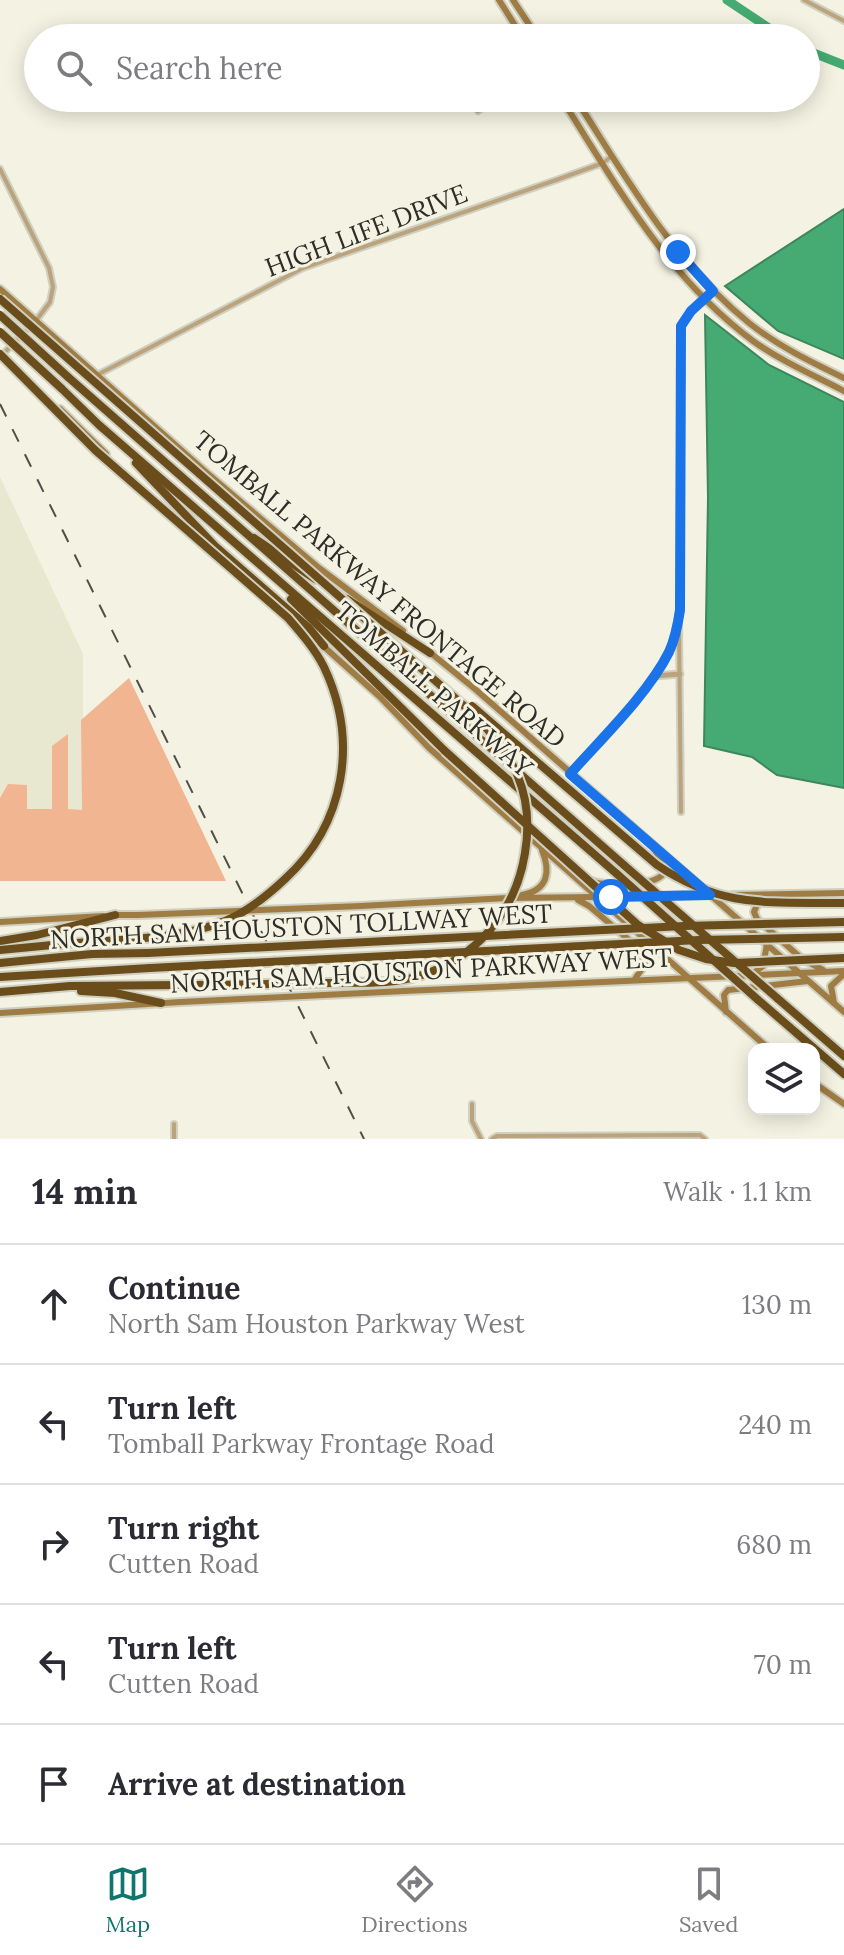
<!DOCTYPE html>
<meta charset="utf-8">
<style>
body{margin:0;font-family:Lora,serif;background:#f2f2f3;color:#2b2b33}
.controls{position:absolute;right:24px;bottom:24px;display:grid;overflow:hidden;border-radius:16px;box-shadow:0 4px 20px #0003}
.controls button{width:72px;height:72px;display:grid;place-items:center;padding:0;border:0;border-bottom:2px solid #e1e1e2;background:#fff;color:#2b2b33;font:40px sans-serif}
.stop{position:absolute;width:24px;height:24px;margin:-18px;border:6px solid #1a73e8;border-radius:50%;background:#fff}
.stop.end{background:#1a73e8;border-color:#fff;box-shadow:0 2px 8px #0008}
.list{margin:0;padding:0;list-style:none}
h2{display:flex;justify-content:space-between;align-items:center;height:104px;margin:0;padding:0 32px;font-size:34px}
h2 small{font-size:26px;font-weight:400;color:#7c7c81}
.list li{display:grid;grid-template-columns:52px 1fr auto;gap:24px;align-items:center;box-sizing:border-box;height:120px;padding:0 32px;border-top:2px solid #e1e1e2}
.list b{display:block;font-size:30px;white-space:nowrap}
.list p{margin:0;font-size:26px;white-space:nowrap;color:#7c7c81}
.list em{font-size:26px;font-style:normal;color:#7c7c81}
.icon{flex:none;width:44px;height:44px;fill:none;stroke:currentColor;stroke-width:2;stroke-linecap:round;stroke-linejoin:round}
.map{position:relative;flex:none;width:844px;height:1139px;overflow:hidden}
.search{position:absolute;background:#fff;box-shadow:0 4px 20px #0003;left:24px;right:24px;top:24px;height:88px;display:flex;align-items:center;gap:20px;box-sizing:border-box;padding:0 28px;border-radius:44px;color:#7c7c81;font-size:30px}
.sheet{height:704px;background:#fff}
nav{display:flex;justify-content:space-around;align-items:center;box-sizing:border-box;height:112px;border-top:2px solid #e1e1e2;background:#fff;font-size:22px;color:#7c7c81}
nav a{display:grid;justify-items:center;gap:4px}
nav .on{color:#0f766e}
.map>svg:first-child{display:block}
.built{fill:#e8e7d0}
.green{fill:#f1b591}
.water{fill:#45ab72;stroke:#3e865c;stroke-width:2}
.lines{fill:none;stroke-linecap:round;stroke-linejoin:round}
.river{stroke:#45ab72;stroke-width:9}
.minor-casing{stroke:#d0d0c1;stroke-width:8}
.tertiary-casing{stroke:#d0d0c1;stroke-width:9}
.secondary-casing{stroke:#d0d0c1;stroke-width:10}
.motorway-casing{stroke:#d0d0c1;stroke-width:12}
.minor{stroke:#bba37e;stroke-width:4}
.tertiary{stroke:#bba37e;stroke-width:5}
.secondary{stroke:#9f7c43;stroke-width:6}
.motorway{stroke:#6a4d1b;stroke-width:8}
.rail{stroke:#4f4f47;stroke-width:2;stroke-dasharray:14 14;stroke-linecap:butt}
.secondary-bridge-casing{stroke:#d0d0c1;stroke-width:10;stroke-linecap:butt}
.motorway-bridge-casing{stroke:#d0d0c1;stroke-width:12;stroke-linecap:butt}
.secondary-bridge{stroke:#9f7c43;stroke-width:6}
.motorway-bridge{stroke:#6a4d1b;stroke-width:8}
.route{stroke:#1a73e8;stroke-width:10}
.labels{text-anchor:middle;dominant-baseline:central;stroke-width:6;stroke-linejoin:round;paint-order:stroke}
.street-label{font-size:26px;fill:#2e2e28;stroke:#f4f3e3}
</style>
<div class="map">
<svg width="844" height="1139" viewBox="0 0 844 1139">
<rect width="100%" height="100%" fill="#f4f3e3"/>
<!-- built -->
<path class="built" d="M0 477 83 654V810L0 809Z"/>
<!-- green -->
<path class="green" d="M129 678 226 881H0V798L8 784 27 785V809H52V746L68 734V809L82 810 81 720Z"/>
<!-- water -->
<g class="water">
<path d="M844 209V359L778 331 725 286Z"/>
<path d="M705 315 769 365 844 402V788L777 775 752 757 704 746 708 498Z"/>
</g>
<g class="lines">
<!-- river -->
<g class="river">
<path d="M727 0 784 38"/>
<path d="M806 50 844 65"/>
</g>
<!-- minor casing -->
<g class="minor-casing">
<g id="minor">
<path d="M804 0 844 21"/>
<path d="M478 111 496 98"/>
<path d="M0 169 49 268 53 287 50 302 35 322 4 353"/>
<path d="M97 375 303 268 559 179 603 163 612 156"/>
<path d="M679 627 681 812"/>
<path d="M472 1104V1121L481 1139"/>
<path d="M174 1124V1139"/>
<path d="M492 1139 497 1136 700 1135 705 1139"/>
</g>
</g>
<!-- tertiary casing -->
<g class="tertiary-casing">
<g id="tertiary">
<path d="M654 676 680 674"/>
<path d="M570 774C601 739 648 694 669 652 675 639 677 624 680 610L681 326 691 311 713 291"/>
</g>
</g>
<!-- secondary casing -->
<g class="secondary-casing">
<g id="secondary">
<path d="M499 0 523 38"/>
<path d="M513 0 538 38"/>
<path d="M561 98C617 186 667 277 753 341 781 361 813 375 844 391"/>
<path d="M575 98C628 180 672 260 749 323 778 346 811 362 844 378"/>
<path d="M0 289 207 473 319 568 403 631"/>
<path d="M60 409 106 454"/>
<path d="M321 644 380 697 429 748 769 1049"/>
<path d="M427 650 475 689 844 1012"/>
<path d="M591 881C608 887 658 888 666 870L655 850"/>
<path d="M522 895C548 890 551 872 542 850"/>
<path d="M732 895 844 893"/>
<path d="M608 897 708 895"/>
<path d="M578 900 589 906 641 950 645 964 635 979"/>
<path d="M759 900 754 912 757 919 801 958 823 970"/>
<path d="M361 906 507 898 596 897"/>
<path d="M114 915H138"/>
<path d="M0 922 103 916"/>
<path d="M755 972 763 966 767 944"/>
<path d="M404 991 844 971"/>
<path d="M834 1003 831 986 844 974"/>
<path d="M726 1012 724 995 728 990 808 981"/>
<path d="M0 1013 181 1002"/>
<path d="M814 1083 844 1104"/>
</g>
</g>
<!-- motorway casing -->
<g class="motorway-casing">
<g id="motorway">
<path d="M68 377 625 866"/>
<path d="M61 388 99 425 617 874"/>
<path d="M136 463 215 546 309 628 324 646"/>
<path d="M254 538 315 579"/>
<path d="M291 599 445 751"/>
<path d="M347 599 430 653"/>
<path d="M0 941 37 935 115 915"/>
<path d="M0 950 63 944"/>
<path d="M0 963 92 954 148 953"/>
<path d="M0 977 150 968"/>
<path d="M81 991 115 993 161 1003"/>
<path d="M0 992 70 986 181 985"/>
<path d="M777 998 844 1056"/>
<path d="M757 999 844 1074"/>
</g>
</g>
<!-- minor -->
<use href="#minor" class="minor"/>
<!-- tertiary -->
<use href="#tertiary" class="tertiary"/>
<!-- secondary -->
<use href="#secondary" class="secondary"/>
<!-- motorway -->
<use href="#motorway" class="motorway"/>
<!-- rail -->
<path class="rail" d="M0 404 364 1139"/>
<!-- secondary-bridge casing -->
<g class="secondary-bridge-casing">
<g id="secondary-bridge">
<path d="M138 915 361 906"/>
<path d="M181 1002 404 991"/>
</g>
</g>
<!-- motorway-bridge casing -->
<g class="motorway-bridge-casing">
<g id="motorway-bridge">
<path d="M0 299 471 712C513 753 535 793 525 853 516 911 476 959 419 976 391 985 357 982 328 983 279 984 230 985 181 985"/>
<path d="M0 315 68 377"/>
<path d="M0 332 61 388"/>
<path d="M0 354 95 450 288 618C301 633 315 649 324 667 359 741 345 824 285 879 268 895 247 912 225 921 175 941 115 939 63 944"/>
<path d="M472 706 657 865C723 909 768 902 844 903"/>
<path d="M445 751 638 925 679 950 706 959 734 963 844 958"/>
<path d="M625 866 777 998"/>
<path d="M617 874 757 999"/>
<path d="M148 953 684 926 844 922"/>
<path d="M150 968 699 940 844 937"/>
</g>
</g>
<!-- secondary-bridge -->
<use href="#secondary-bridge" class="secondary-bridge"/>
<!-- motorway-bridge -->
<use href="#motorway-bridge" class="motorway-bridge"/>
</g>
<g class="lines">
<!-- route -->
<path class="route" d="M611 897 710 895 570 774C601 739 648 694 669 652 675 639 678 624 680 610L681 326 691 311 713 291 678 252"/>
</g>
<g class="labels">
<!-- street labels -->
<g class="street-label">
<text transform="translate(366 230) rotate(-21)">HIGH LIFE DRIVE</text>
<text transform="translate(380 589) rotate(40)">TOMBALL PARKWAY FRONTAGE ROAD</text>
<text transform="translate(434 689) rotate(41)">TOMBALL PARKWAY</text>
<text transform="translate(301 926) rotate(-3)">NORTH SAM HOUSTON TOLLWAY WEST</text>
<text transform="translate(421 970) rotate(-3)">NORTH SAM HOUSTON PARKWAY WEST</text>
</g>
</g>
</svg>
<div class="controls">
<button><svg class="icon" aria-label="layers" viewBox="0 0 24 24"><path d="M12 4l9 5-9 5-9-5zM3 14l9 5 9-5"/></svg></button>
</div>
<div class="stop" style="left:611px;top:897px"></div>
<div class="stop end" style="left:678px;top:252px"></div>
<div class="search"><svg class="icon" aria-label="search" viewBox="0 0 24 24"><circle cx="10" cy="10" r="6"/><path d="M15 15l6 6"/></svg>Search here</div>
</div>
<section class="sheet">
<h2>14 min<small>Walk · 1.1 km</small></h2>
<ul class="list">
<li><svg class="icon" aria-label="ahead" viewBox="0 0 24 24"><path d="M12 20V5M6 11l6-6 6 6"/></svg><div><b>Continue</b><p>North Sam Houston Parkway West</p></div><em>130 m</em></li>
<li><svg class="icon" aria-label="left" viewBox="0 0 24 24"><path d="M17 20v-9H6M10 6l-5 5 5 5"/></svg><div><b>Turn left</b><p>Tomball Parkway Frontage Road</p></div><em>240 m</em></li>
<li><svg class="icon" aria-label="right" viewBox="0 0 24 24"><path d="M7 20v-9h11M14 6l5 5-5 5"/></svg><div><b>Turn right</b><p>Cutten Road</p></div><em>680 m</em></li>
<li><svg class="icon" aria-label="left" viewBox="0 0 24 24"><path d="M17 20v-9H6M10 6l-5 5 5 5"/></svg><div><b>Turn left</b><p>Cutten Road</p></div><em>70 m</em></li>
<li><svg class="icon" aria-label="arrive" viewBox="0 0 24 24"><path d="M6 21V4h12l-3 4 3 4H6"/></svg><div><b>Arrive at destination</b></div></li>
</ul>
</section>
<nav>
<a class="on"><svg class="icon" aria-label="map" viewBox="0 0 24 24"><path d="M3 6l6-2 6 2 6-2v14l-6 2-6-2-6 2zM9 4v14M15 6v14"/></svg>Map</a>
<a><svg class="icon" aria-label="directions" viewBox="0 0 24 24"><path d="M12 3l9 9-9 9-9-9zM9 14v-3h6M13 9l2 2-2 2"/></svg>Directions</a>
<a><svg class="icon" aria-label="saved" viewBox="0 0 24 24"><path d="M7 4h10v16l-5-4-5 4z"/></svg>Saved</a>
</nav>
